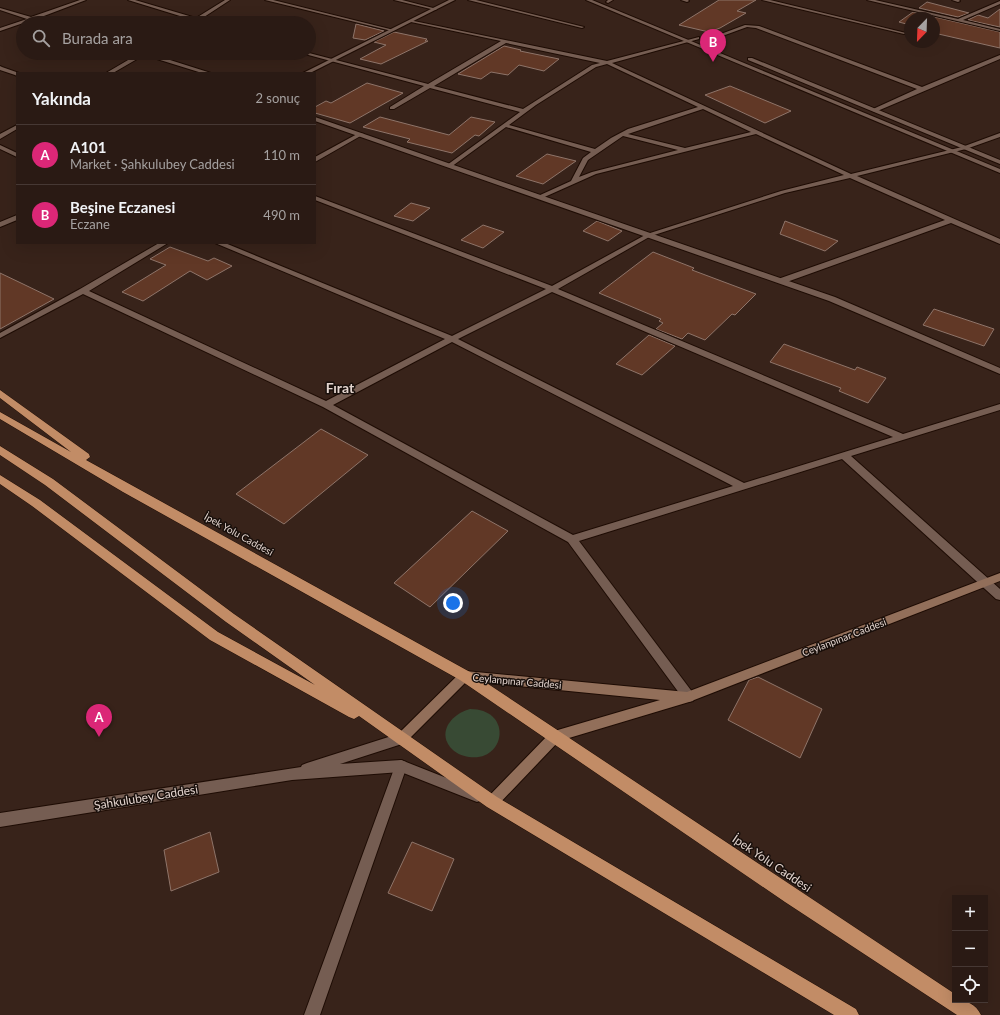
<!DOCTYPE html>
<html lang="tr">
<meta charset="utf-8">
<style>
body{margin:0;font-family:Lato,sans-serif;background:#362722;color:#f1f3f6}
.controls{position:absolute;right:12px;bottom:12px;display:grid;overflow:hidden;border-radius:0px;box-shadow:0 4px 16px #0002}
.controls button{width:36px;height:36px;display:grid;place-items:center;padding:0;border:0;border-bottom:1px solid #463834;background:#2a1a14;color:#f1f3f6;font:20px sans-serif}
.compass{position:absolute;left:904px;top:12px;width:36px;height:36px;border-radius:50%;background:#2a1a14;box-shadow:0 4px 16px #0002;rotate:203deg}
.you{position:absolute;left:453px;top:603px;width:14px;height:14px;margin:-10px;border:3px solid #fff;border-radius:50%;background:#1a73e8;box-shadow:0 0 0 6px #1a73e833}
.badge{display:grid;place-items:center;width:26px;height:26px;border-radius:50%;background:#db2777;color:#fff;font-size:13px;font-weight:700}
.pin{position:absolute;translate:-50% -33px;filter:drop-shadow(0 1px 2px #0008)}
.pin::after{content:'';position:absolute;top:21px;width:14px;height:12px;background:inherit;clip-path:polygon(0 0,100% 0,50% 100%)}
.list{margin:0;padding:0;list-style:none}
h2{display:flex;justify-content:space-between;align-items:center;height:52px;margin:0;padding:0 16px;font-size:17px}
h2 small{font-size:13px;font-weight:400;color:#a5a1a0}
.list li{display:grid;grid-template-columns:26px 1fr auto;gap:12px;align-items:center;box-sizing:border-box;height:60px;padding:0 16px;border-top:1px solid #463834}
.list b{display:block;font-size:15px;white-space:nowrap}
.list p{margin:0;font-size:13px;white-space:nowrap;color:#a5a1a0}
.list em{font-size:13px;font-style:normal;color:#a5a1a0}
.icon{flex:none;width:22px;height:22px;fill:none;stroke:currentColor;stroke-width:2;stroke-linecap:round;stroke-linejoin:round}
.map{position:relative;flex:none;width:1000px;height:1015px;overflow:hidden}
.search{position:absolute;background:#2a1a14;box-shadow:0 4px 16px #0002;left:16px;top:16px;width:300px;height:44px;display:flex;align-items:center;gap:10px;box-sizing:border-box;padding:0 14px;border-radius:22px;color:#a5a1a0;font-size:15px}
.panel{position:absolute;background:#2a1a14;box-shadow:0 4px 16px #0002;left:16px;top:72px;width:300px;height:172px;border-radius:0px}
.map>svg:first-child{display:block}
.green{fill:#384a34}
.building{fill:#613826;stroke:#8e7469}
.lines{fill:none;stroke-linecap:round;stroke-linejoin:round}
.minor-casing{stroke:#1e0c04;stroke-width:2}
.tertiary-casing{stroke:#1e0c04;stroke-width:2}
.secondary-casing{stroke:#1e0c04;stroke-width:2}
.trunk-casing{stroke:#1e0c04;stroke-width:1}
.minor{fill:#755d52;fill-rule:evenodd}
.tertiary{fill:#755d52;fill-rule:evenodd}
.secondary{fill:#926f5a;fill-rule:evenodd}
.trunk{fill:#c28c66;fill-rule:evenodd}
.labels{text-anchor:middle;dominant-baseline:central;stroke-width:3;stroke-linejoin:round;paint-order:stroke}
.street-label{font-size:10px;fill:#e3d4ce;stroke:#180f0b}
.near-street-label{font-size:12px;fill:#e3d4ce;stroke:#180f0b}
.district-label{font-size:14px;font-weight:bold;fill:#e3d4ce;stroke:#180f0b}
</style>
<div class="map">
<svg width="1000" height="1015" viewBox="0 0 1000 1015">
<rect width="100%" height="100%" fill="#38231a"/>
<!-- green -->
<path class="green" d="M470 709C513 709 506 762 469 757 462 756 455 753 450 747 437 730 454 713 470 709Z"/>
<!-- building -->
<g class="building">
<path d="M719 0H756L737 11 746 13 720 28 709 32 679 25Z"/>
<path d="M927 2 969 13 958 17 919 8Z"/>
<path d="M1000 9V27L968 20 978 15 988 18Z"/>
<path d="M913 12 1000 32V48L934 33V18H910V25L899 22Z"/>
<path d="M356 24 384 31 365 40 353 38Z"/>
<path d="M394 32 427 39 425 41H428L381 64 360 59 386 45 374 42Z"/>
<path d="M504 46 521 50 520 51 559 59 544 71 519 65 508 75 491 72 481 79 458 74Z"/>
<path d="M367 83 403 93 350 123 315 113V107L326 101 331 103Z"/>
<path d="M730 86 791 111 765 123 705 95Z"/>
<path d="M380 117 449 135 471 117 495 122 479 136 475 135 452 153 407 142 410 139 363 127Z"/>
<path d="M547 154 576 161 543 184 516 176Z"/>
<path d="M411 203 430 208 413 221 394 216Z"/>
<path d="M597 221 622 231 608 241 583 231Z"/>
<path d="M785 221 838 241 825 251 780 234Z"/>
<path d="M483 225 504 232 483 248 461 240Z"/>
<path d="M170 247 208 261 214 258 232 266 207 280 190 271 143 301 122 292 166 265 150 259Z"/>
<path d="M653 252 694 268 692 270 756 294 735 315 732 314 705 340 688 333 682 339 656 329 663 323 659 321 661 319 599 293Z"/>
<path d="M0 273 23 284 54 299 0 329Z"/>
<path d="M934 309 994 329 984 346 923 325Z"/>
<path d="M649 335 675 346 642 375 616 364Z"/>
<path d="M784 344 855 370 857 367 886 378 868 403 839 391 841 388 770 362Z"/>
<path d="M321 429 368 455 284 524 236 494Z"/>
<path d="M472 511 508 531 430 607 394 583Z"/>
<path d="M758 677 822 709 800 758 728 720 749 680Z"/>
<path d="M210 832 219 872 171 891 164 850Z"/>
<path d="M412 842 454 859 432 911 388 893Z"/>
</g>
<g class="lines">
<!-- minor casing -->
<g class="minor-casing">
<g id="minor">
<path d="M80 0H86L36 19 47 23 32 20 0 31V28L27 19 0 10V8L31 17Z"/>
<path d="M128 0H135L196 18 225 0H230L201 19 210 23 193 22V20Z"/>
<path d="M265 0H273L394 30 392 31Z"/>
<path d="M394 0H402L437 9 435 10Z"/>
<path d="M468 0H476L584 27 582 28Z"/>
<path d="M608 0H613L608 3 606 2Z"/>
<path d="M681 0H688L689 1 687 2Z"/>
<path d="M762 0H770L906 33 904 34Z"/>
<path d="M867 0H875L958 19 1000 1V4L963 20 1000 29V31Z"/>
<path d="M952 0H959L960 1 958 2Z"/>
<path d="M409 20 607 61 699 37V39L612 63 851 174 962 147 1000 133V137L966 149 857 176 1000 239V244L951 223 784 283H778V279L945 220 850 178 785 193 651 236 558 289 903 434 1000 404V410L851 456 1000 589V600L996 599 842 459 579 541 693 693 695 697 693 701 689 702 685 701 568 542 323 407 83 294 0 338V333L80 289 159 243H168L89 291 326 401 445 339 215 243H225L452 336 546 289 315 200V196L552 286 647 234 781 191 844 175 756 134 596 174 540 199 538 198V196L571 181 583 158 591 152 506 127 451 167H447V165L520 112 430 88 394 109H390V107L424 86 301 53H309L428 84 501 41 411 22ZM506 43 600 63 592 65 523 109 434 86ZM607 64 698 107 628 129 611 138 595 149 509 125 536 105 596 67ZM703 109 751 132 685 148 628 134ZM623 136 678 150 592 172 579 177 588 160ZM552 292 893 437 744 483 458 339ZM452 342 733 486 573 535 333 405Z"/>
<path d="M745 25 759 26 922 87 1000 55V59L875 112 873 111V109L917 89 756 28 747 27 706 42 702 41Z"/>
<path d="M140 53H148L211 73H202L144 55 113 73H106Z"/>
<path d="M0 66 2 67 19 73H17V76L15 75 0 70Z"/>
<path d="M17 125V129L0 139V134Z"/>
<path d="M359 133 364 134 315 162V157Z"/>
<path d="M0 145 17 153V157L0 149Z"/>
<path d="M401 760 406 762 407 766 320 1015H304L395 766 396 762Z"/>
</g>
</g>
<!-- tertiary casing -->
<g class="tertiary-casing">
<g id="tertiary">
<path d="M449 0H455L310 73H303Z"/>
<path d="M586 0H592L1000 169V173Z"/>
<path d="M748 58H752L1000 160V164L748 60Z"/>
<path d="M315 117 835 297 1000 368V374L829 301 315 121Z"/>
<path d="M17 215V220L0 227V222Z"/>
<path d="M401 733 405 735 407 739 405 743 340 764 401 760 482 792 484 796 482 800 477 802 401 772 292 780 0 827V813L301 767 302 765 307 763Z"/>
</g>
</g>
<!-- secondary casing -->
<g class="secondary-casing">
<path id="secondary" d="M1000 573V581L689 702 559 741 497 806 492 808 487 806 485 802 487 798 551 732 660 700 467 681 405 743 401 745 397 743 395 739 397 735 461 672 465 671 687 692Z"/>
</g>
<!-- trunk casing -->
<g class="trunk-casing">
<g id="trunk">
<path d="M0 390 89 454 90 457 86 460 470 672 955 994V1000C966 1000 976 1004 981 1015H957L785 902 460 680 123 492 0 419V412L71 452 0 398Z"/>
<path d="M0 446 53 479 234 614 497 797 856 1009 859 1015H834L487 807 359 716 354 719 349 717 210 640 32 506 0 484V475L40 500 218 632 315 685 226 622 45 485 0 455Z"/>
</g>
</g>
<!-- minor -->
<use href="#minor" class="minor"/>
<!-- tertiary -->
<use href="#tertiary" class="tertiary"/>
<!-- secondary -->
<use href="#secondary" class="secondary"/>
<!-- trunk -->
<use href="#trunk" class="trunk"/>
</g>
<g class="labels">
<!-- street labels -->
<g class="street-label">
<text transform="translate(239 534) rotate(29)">İpek Yolu Caddesi</text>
<text transform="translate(844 637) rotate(-21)">Ceylanpınar Caddesi</text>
<text transform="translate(517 681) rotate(5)">Ceylanpınar Caddesi</text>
</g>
<!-- near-street labels -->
<g class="near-street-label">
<text transform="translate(146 797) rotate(-9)">Şahkulubey Caddesi</text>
<text transform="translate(772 863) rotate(34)">İpek Yolu Caddesi</text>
</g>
<!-- district labels -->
<g class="district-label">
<text x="340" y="387">Fırat</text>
</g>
</g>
</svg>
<div class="controls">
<button>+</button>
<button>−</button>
<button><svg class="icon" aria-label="locate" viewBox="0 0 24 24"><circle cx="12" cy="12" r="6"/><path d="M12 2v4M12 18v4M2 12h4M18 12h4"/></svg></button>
</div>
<svg class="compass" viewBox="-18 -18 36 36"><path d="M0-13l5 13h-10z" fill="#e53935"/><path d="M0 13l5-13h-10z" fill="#a5a1a0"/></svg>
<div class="you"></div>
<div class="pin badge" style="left:99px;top:737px">A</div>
<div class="pin badge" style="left:713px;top:62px">B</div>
<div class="search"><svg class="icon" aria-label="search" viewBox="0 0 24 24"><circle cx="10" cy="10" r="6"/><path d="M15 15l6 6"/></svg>Burada ara</div>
<section class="panel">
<h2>Yakında<small>2 sonuç</small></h2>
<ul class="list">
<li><span class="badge">A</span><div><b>A101</b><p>Market · Şahkulubey Caddesi</p></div><em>110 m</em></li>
<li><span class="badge">B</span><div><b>Beşine Eczanesi</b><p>Eczane</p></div><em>490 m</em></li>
</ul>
</section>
</div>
